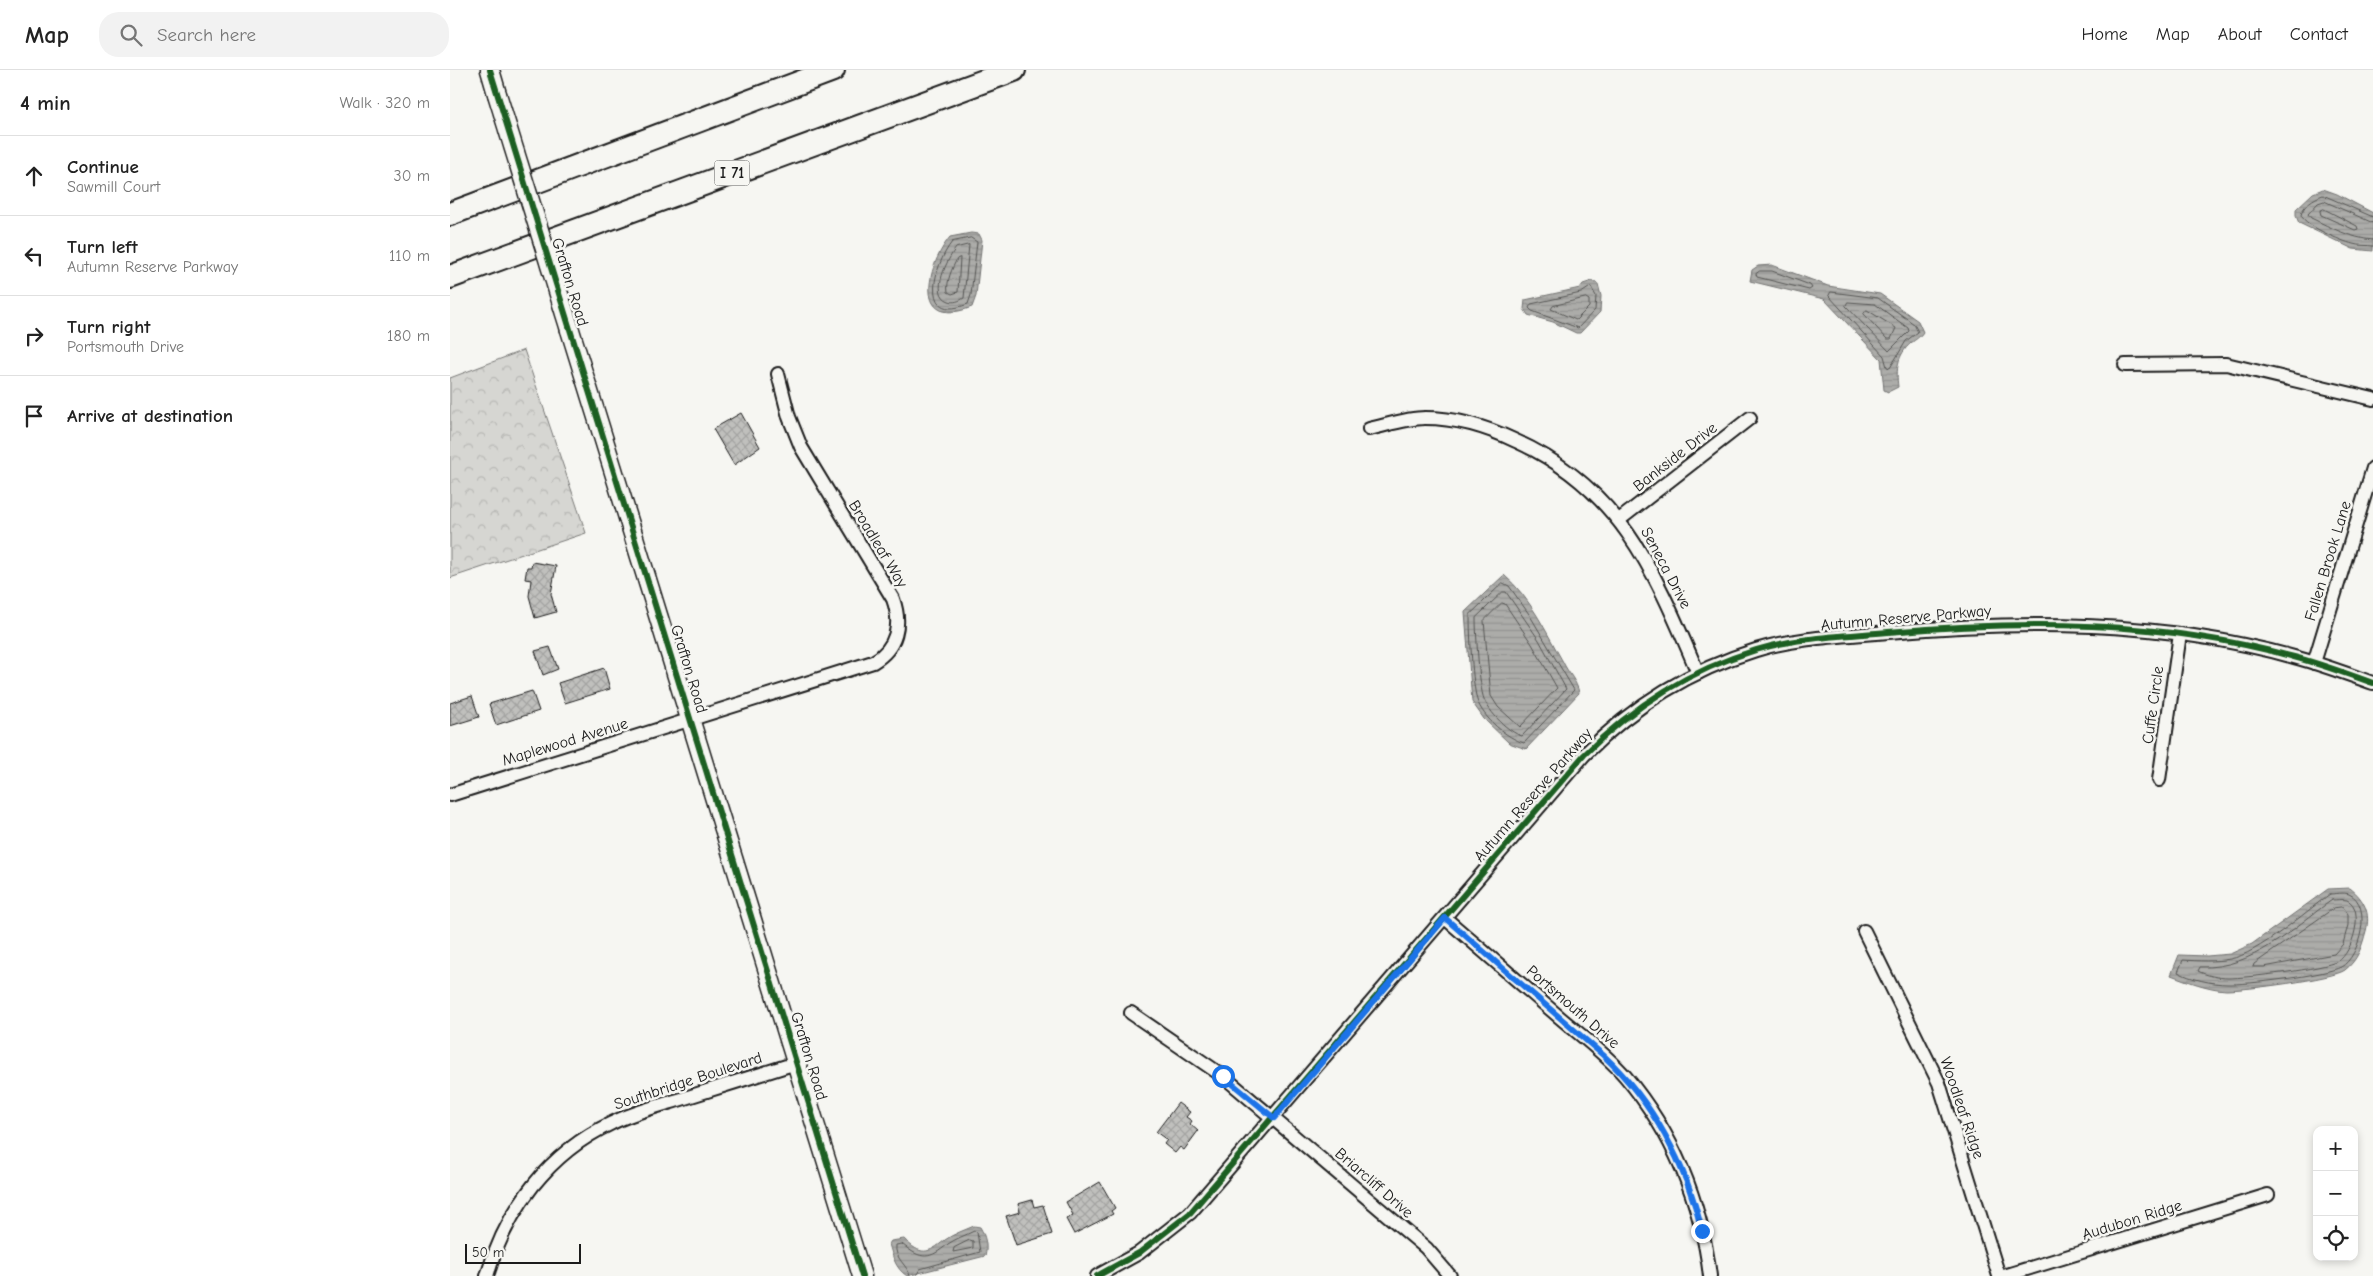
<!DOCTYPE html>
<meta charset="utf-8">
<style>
body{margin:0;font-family:"Comic Neue",sans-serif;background:#f2f2f2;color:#222}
.controls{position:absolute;right:15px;bottom:15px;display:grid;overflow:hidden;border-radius:10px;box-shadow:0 2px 8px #0003}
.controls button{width:45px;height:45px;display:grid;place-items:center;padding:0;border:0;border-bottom:1px solid #e0e0e0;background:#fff;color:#222;font:25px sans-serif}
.scale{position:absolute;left:15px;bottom:12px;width:116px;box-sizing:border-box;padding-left:5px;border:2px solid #1c1c1c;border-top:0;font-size:14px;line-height:18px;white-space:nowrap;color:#1c1c1c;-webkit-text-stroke:4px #f6f6f2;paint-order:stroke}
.stop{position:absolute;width:15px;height:15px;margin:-11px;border:4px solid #1a73e8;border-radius:50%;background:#fff}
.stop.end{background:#1a73e8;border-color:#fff;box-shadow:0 1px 5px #0008}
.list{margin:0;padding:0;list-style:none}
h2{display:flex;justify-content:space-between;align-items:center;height:65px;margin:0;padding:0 20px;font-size:21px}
h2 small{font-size:16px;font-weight:400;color:#767676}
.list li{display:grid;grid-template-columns:32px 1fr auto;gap:15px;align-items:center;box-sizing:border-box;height:80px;padding:0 20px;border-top:1px solid #e0e0e0}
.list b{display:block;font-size:19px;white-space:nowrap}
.list p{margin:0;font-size:16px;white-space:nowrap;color:#767676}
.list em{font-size:16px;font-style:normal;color:#767676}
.icon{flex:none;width:28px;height:28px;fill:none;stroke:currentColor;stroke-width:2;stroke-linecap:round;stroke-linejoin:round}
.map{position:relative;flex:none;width:1923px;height:1206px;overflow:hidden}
header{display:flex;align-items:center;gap:30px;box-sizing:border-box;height:70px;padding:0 25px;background:#fff;border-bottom:1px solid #e0e0e0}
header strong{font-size:24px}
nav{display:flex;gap:28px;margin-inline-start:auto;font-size:18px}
.search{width:350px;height:45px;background:#f2f2f2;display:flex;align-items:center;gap:12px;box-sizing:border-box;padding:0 18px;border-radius:20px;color:#767676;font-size:19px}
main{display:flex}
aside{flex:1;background:#fff}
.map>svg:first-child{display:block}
.forest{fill:url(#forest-crowns);stroke:#797977}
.water{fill:url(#water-rules);stroke:#727271}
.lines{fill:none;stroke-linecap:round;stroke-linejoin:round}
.shore{stroke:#565654;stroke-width:1}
.building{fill:url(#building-cross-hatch);stroke:#1c1c1c}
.street-casing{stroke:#1c1c1c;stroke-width:16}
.secondary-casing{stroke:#1c1c1c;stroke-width:21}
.highway-casing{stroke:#1c1c1c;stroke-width:26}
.street{stroke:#f6f6f2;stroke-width:12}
.secondary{stroke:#f6f6f2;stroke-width:18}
.highway{stroke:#f6f6f2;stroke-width:22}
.secondary-bridge-casing{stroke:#1c1c1c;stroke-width:21;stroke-linecap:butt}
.secondary-bridge{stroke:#f6f6f2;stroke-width:18}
.cycleway-casing{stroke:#f6f6f2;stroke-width:9}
.cycleway{stroke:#1b5e20;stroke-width:6}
.route{stroke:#1a73e8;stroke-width:6}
.labels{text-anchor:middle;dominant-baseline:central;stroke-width:5;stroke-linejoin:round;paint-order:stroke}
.shield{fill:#f6f6f2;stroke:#5d5d5c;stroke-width:1}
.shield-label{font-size:15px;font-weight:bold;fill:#1c1c1c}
.street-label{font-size:16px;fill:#1c1c1c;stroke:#f6f6f2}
</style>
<header>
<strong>Map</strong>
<div class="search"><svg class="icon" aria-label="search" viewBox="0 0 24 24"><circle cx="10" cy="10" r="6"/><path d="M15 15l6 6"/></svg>Search here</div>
<nav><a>Home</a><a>Map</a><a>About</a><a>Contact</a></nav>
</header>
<main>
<aside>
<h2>4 min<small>Walk · 320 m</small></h2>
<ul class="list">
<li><svg class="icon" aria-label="ahead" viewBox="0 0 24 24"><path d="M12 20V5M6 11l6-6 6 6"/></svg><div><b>Continue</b><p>Sawmill Court</p></div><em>30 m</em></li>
<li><svg class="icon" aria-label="left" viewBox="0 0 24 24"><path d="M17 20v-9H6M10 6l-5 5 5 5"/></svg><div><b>Turn left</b><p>Autumn Reserve Parkway</p></div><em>110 m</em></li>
<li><svg class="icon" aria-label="right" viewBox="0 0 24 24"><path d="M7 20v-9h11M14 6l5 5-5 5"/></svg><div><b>Turn right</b><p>Portsmouth Drive</p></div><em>180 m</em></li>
<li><svg class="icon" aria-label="arrive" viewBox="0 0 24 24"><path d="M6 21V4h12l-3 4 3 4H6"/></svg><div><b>Arrive at destination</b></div></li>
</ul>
</aside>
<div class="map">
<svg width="1923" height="1206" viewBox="0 0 1923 1206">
<defs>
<pattern id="forest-crowns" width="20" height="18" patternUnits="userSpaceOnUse" patternTransform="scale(1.25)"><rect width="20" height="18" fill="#d6d6d2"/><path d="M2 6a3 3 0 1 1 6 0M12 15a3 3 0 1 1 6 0" fill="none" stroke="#b7b7b4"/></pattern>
<pattern id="water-rules" width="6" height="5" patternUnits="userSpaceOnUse" patternTransform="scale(1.25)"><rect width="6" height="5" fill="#acaca9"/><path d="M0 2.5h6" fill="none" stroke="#939391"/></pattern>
<pattern id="building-cross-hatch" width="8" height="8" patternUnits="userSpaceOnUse" patternTransform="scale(1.25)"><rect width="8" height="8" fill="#c0c0bd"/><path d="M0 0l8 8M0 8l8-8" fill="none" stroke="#a4a4a2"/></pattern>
</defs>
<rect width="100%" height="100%" fill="#f6f6f2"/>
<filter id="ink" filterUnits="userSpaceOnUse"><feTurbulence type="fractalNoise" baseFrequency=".02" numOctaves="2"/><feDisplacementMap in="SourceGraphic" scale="10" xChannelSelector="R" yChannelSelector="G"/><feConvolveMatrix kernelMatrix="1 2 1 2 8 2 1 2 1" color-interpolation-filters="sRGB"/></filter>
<g filter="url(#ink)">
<!-- forest -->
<path class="forest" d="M74 280 136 463 0 508V308Z"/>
<!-- water -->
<g class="water">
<path d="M1873 119 1887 124 1923 143V181L1903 179 1849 153 1846 146V139L1863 123Z"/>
<path d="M521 163 529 164 532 170 526 226 522 237C463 260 476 196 500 167Z"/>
<path d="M1322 195 1378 216 1430 224 1468 251 1473 262C1469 268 1466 269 1461 273 1447 285 1446 300 1448 317L1438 322 1434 320 1431 289 1374 229 1300 211 1302 200 1308 196Z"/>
<path d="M1142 211 1148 214 1151 226 1150 242 1130 263H1126L1103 252 1078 245 1074 239 1075 230 1130 218 1133 214Z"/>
<path d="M1054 505C1081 528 1096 562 1113 592 1118 603 1127 611 1129 623L1076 679 1059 673 1034 649 1022 632 1015 542Z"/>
<path d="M1900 818C1914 829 1921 843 1916 861 1912 876 1908 890 1895 900 1883 909 1794 920 1776 920 1758 919 1737 911 1721 905L1729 885 1757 886 1780 884 1802 874 1878 819Z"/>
<path d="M524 1156 530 1157C535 1165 538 1177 535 1186L457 1206C445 1198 443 1187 439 1174L441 1171 454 1169C471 1186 478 1184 495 1170 503 1164 515 1160 524 1156Z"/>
</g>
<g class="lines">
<!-- shore -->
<g class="shore">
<path d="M1874 139 1907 156 1908 159 1905 160 1871 145 1870 141Z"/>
<path d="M1923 147 1873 125C1864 128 1853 135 1851 145 1855 156 1891 171 1903 174 1909 176 1917 175 1923 176"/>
<path d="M1923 153 1874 131 1868 133 1858 144 1861 148C1882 158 1900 168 1923 170"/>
<path d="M521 168 527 172 521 225 518 234C468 254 484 194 502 172Z"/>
<path d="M519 175 514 228C509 231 504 233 499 231 479 224 498 188 506 178Z"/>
<path d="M510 188 508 222 502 224 498 222C496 212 502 198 507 189Z"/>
<path d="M1310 201H1322L1360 215 1362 218 1359 220 1307 207 1306 204Z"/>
<path d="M1141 217 1146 226 1145 240 1128 258 1082 241 1079 238 1081 234 1131 223Z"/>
<path d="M1381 222 1428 228 1464 254 1468 262 1456 271 1440 298 1437 297 1434 286 1379 226Z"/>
<path d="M1136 228 1139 230V237L1126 250 1101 239 1103 236Z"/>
<path d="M1398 232 1425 234 1458 258 1459 261 1439 281 1396 236Z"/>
<path d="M1417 240 1446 258 1441 269H1437L1414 244Z"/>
<path d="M1053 513 1059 516 1079 544 1124 620 1074 673C1057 668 1033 648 1027 630 1022 612 1020 565 1020 545Z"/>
<path d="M1053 522H1056L1089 570 1116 619 1072 666C1058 662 1039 642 1034 629 1029 617 1026 563 1026 548Z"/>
<path d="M1052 533 1055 534 1082 574 1107 618 1070 657 1048 637 1041 626 1034 551Z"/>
<path d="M1880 824C1885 824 1894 822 1899 824 1923 834 1910 887 1891 897 1875 905 1796 915 1777 914 1763 914 1740 909 1728 902L1733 890C1749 891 1764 892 1780 889 1808 884 1855 842 1880 824Z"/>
<path d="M1882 830C1886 830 1893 829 1897 830 1916 838 1902 884 1888 891 1873 899 1797 908 1778 908 1769 908 1755 905 1748 901L1750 897C1803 899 1841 859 1882 830Z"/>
<path d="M1893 837 1898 844V855L1893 874 1884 884 1814 897H1803L1804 894 1884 838Z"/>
<path d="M520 1170 523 1171V1178L503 1182 504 1178Z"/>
<path d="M460 1206C458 1195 444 1189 446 1175L452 1174C472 1191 480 1189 498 1174 505 1169 516 1165 524 1161L527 1162 530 1182 470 1199 466 1206"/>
</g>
</g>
<!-- building -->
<g class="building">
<path d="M291 343 310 377 284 395 263 359Z"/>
<path d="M82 492 106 496 101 524 106 542 85 548 79 526 81 510 75 509 77 497H81Z"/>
<path d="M100 577 108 599 93 605 85 581Z"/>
<path d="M154 598 160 619 115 633 108 613Z"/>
<path d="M82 621 89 641 46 655 39 634Z"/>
<path d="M22 626 29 647 0 656V633Z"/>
<path d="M728 1033 740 1042 736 1047 742 1051 740 1054 748 1061 734 1080 730 1077 725 1083 714 1074 717 1070 706 1062Z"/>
<path d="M650 1112 665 1138 661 1141 663 1144 624 1164 616 1149 623 1145 616 1132Z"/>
<path d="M582 1130 584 1137 593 1135 602 1164 566 1175 556 1146 570 1142 568 1134Z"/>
</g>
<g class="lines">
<!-- street casing -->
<g class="street-casing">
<g id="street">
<path d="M1675 295 1776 294 1923 329"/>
<path d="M919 359C937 355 957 348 975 348 1006 348 1039 358 1066 371 1172 419 1205 503 1248 603"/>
<path d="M1169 450 1300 348"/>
<path d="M1864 593 1923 398"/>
<path d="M1709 710 1730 564"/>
<path d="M0 725 423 592C447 578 452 554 443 529L351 377 339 347 328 304"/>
<path d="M995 848C1032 880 1070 913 1107 945 1130 965 1155 983 1175 1006 1223 1063 1251 1132 1260 1206"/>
<path d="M1414 861 1489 1013 1549 1206"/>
<path d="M681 943 773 1006 976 1178 1000 1206"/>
<path d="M37 1206C57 1139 98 1083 162 1053 186 1041 213 1035 238 1027 274 1016 310 1004 346 993"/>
<path d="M647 1206 689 1183 740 1143 1134 685C1183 636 1240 600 1306 580 1348 567 1395 566 1438 562 1574 550 1711 550 1844 587 1871 594 1897 604 1923 613"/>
<path d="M1554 1206 1818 1125"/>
</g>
</g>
<!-- secondary casing -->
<g class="secondary-casing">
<g id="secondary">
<path d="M40 0 47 24"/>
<path d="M120 260 412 1206"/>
</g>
</g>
<!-- highway casing -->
<g class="highway-casing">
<g id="highway">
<path d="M0 144 383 0"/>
<path d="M0 207 564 0"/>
</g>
</g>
<!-- street -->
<use href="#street" class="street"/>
<!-- secondary -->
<use href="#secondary" class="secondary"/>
<!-- highway -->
<use href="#highway" class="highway"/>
<!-- secondary-bridge casing -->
<g class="secondary-bridge-casing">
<path id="secondary-bridge" d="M47 24 120 260"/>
</g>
<!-- secondary-bridge -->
<use href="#secondary-bridge" class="secondary-bridge"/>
<!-- cycleway casing -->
<g class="cycleway-casing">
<g id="cycleway">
<path d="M40 0 412 1206"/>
<path d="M647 1206 689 1183 740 1143 1134 685C1183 636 1240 600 1306 580 1348 567 1395 566 1438 562 1574 550 1711 550 1844 587 1871 594 1897 604 1923 613"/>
</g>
</g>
<!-- cycleway -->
<use href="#cycleway" class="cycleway"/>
</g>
</g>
<g class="lines" filter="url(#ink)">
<!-- route -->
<path class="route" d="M773 1006 824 1048 995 848 1153 985C1203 1032 1236 1094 1252 1161"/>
</g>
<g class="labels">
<!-- shield labels -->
<rect class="shield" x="264.5" y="90.5" width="35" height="25" rx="4"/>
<g class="shield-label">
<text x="282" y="103">I 71</text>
</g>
<!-- street labels -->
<g class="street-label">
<text transform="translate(120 212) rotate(73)">Grafton Road</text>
<text transform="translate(1225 387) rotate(-38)">Bankside Drive</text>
<text transform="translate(428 474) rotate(59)">Broadleaf Way</text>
<text transform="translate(1878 491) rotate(-73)">Fallen Brook Lane</text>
<text transform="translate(1216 498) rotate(62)">Seneca Drive</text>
<text transform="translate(1456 548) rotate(-5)">Autumn Reserve Parkway</text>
<text transform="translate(239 599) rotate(73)">Grafton Road</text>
<text transform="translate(1703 635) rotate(-82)">Cuffe Circle</text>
<text transform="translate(115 672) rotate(-17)">Maplewood Avenue</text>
<text transform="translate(1083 725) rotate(-49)">Autumn Reserve Parkway</text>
<text transform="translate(1123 937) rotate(41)">Portsmouth Drive</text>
<text transform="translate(359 986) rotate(73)">Grafton Road</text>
<text transform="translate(238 1011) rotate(-18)">Southbridge Boulevard</text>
<text transform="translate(1512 1038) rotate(71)">Woodleaf Ridge</text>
<text transform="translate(924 1113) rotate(41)">Briarcliff Drive</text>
<text transform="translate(1682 1150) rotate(-17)">Audubon Ridge</text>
</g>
</g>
</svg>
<div class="controls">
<button>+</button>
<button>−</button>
<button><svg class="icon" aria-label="locate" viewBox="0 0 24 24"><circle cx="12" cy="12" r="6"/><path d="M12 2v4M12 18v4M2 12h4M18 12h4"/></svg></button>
</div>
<div class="scale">50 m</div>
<div class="stop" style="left:773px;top:1006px"></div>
<div class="stop end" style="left:1252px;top:1161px"></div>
</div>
</main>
